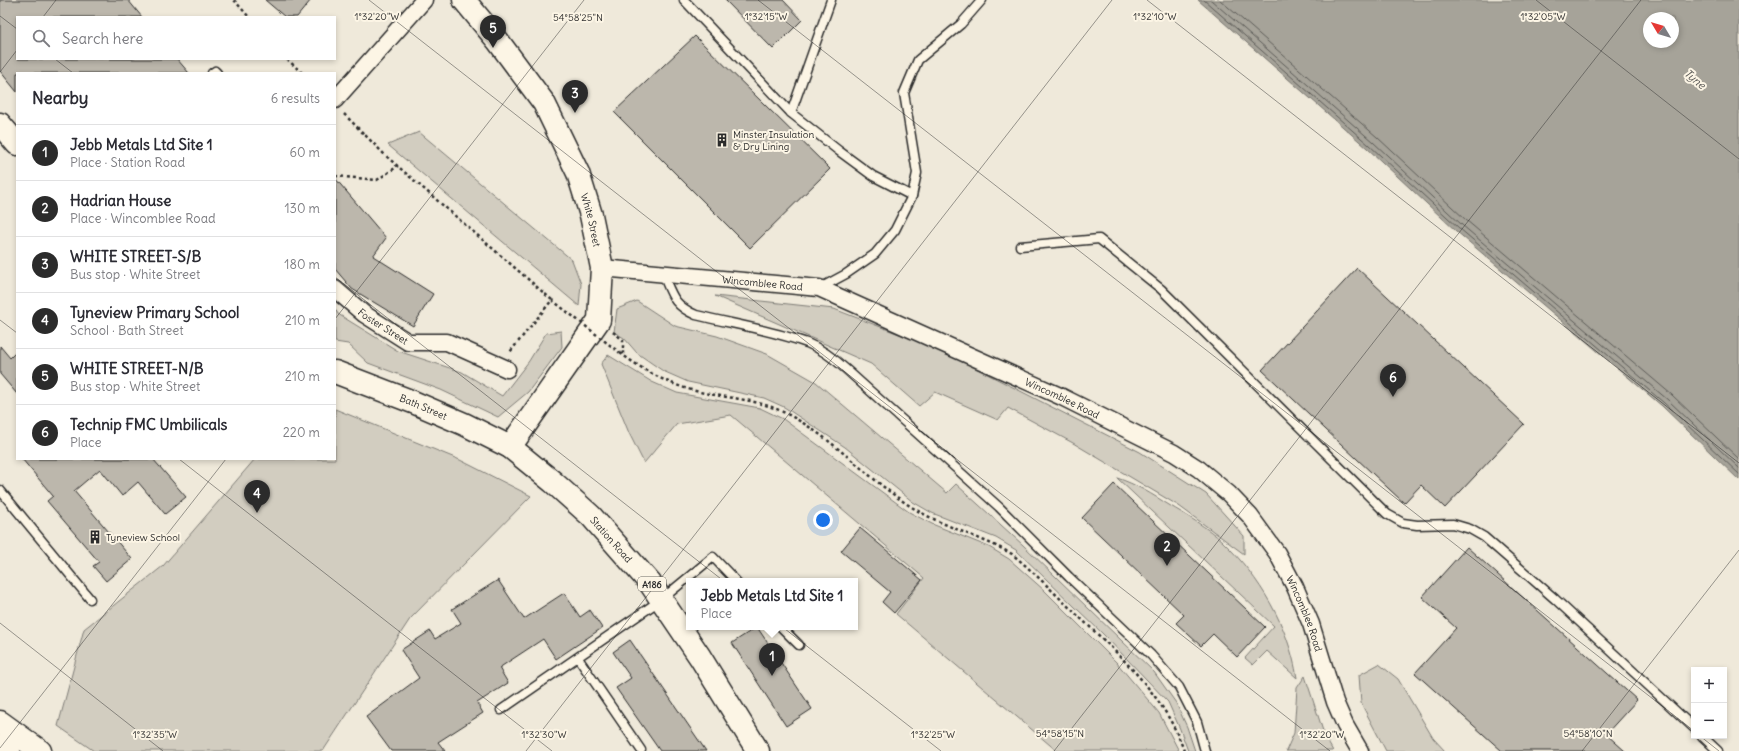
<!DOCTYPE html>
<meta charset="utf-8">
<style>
body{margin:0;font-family:Delius,sans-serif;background:#f7f7f7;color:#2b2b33}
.controls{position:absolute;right:12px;bottom:12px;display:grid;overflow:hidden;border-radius:0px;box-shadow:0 2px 6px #0003}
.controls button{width:36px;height:36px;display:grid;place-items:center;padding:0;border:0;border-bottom:1px solid #e1e1e2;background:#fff;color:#2b2b33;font:20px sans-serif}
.compass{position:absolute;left:1643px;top:12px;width:36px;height:36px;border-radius:50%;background:#fff;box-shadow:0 2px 6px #0003;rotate:308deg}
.you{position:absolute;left:823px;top:520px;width:14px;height:14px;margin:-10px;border:3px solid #fff;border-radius:50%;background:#1a73e8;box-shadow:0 0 0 6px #1a73e833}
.badge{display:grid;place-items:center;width:26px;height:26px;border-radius:50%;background:#2b2b2b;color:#fff;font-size:13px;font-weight:700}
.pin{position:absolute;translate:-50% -33px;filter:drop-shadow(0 1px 2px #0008)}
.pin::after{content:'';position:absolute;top:21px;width:14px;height:12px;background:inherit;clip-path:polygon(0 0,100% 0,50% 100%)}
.popup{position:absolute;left:686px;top:578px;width:172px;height:52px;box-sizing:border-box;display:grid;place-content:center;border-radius:0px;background:#fff;filter:drop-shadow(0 1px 3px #0005);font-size:13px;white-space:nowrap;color:#7c7c81}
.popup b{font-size:15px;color:#2b2b33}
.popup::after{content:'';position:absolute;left:50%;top:100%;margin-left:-8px;border:8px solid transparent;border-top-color:#fff}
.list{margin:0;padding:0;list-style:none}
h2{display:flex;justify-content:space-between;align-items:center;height:52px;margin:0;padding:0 16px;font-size:17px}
h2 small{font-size:13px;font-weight:400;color:#7c7c81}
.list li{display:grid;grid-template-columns:26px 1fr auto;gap:12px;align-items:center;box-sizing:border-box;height:56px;padding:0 16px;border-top:1px solid #e1e1e2}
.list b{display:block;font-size:15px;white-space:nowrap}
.list p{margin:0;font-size:13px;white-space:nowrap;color:#7c7c81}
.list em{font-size:13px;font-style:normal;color:#7c7c81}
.icon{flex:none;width:22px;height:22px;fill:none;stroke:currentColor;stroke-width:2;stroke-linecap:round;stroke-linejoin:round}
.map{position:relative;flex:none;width:1739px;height:751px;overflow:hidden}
.search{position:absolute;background:#fff;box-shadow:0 2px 6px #0003;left:16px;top:16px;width:320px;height:44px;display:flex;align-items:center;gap:10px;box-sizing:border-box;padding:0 14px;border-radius:0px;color:#7c7c81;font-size:15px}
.panel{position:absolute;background:#fff;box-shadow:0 2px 6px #0003;left:16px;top:72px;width:320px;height:388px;border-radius:0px}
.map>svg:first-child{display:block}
.green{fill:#d2cdc0;stroke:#7e7c76}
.water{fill:#a6a399;stroke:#75736d;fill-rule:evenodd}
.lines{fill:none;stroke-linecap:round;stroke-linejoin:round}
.shore{stroke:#5c5b57;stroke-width:1}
.building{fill:#bcb7ac;stroke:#2b2b2b}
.lane-casing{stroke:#2b2b2b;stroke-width:11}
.street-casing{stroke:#2b2b2b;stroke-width:19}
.secondary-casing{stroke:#2b2b2b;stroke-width:25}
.primary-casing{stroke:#2b2b2b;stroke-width:25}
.path{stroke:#2b2b2b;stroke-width:2.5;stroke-dasharray:3 3;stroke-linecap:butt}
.lane{stroke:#fcf5e5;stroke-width:8}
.street{stroke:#fcf5e5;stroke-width:16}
.secondary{stroke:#fcf5e5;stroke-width:22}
.primary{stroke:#fcf5e5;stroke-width:22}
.path-bridge{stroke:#2b2b2b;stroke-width:2.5;stroke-dasharray:3 3;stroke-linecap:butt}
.ticks{fill:none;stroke:#2b2b2b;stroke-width:1;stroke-opacity:0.45}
.labels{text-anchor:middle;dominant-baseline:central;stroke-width:4;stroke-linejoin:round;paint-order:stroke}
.shield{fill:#fcf5e5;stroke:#6a6863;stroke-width:1}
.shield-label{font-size:9px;font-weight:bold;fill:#2b2b2b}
.poi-label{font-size:10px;fill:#2b2b2b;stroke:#fcf5e5;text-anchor:start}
.street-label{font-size:10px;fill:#2b2b2b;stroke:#fcf5e5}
.water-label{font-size:11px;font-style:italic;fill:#565552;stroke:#fcf5e5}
.ticks-label{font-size:10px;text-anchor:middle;fill:#2b2b2b;stroke:#fcf5e5;stroke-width:4;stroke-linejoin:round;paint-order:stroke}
</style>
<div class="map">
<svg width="1739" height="751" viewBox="0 0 1739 751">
<rect width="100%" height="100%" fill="#efe9da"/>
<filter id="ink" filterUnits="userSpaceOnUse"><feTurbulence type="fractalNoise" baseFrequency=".025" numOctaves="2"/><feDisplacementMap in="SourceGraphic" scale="8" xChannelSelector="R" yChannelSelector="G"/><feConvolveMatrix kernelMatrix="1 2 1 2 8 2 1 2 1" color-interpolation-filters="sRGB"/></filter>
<g filter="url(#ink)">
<!-- green -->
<g class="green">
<path d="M419 132 572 260 581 284 579 306 388 145Z"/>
<path d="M715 296 834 309 938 349 1140 452 1206 494 1244 536V554L1179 506 1073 443 1008 408 998 420 935 392 919 406 871 364Z"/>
<path d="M637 301 675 326 717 336 767 354 816 382 947 493 956 484 1023 545 1154 672 1176 703 1187 727 1195 751H1188L1180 729 1168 702 1104 635 1016 550 996 538 932 513 913 502 845 447 784 407 764 398 688 382 663 371 637 353 624 338 614 332 617 309Z"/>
<path d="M335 309 338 314 398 351 462 372 502 396 529 361 546 333 561 331 562 347 528 392 498 417 441 390 368 363 348 344 335 342Z"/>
<path d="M608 355 652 382 677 393 760 408 783 419 909 512 932 524 989 547 1009 559 1045 591 1117 663 1159 713 1179 751H1057L896 614 924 578 731 415 677 424 644 463 629 433 601 364Z"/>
<path d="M335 409 460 460 531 496 410 619 323 751H94L58 726 84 629 163 566 255 459H335Z"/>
<path d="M1117 478C1136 484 1153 495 1169 505 1186 515 1208 528 1222 541 1260 577 1289 627 1297 678L1267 651 1253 665 1245 658 1274 626Z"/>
<path d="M1379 664 1398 679 1433 738 1445 751H1386L1361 703 1359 675Z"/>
<path d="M1305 676 1325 737 1333 751H1286L1294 733 1297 688Z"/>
</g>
<!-- water -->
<path class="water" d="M1198 0H1739V480L1662 406 1456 231 1367 148ZM1649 18H1673V42H1649Z"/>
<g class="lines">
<!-- shore -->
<g class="shore">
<path d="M1204 0 1369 145 1459 228 1664 403 1739 474"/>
<path d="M1211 0 1373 142 1462 225 1668 400 1739 468"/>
<path d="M1220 0 1377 137 1466 220 1672 395 1739 459"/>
</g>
</g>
<!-- building -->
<g class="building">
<path d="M0 0H128L142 17H17V59H177L189 73H17V92L0 71Z"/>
<path d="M265 0H311L297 17H285Z"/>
<path d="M725 0H783L802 20 773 49Z"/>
<path d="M695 36 830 169 750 248 614 112Z"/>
<path d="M335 178 386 238 373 256 433 294 413 326 352 289 335 269Z"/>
<path d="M1357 268 1524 424 1445 508 1421 485 1404 503 1262 370Z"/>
<path d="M0 346 10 358 17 351V394L0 374Z"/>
<path d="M22 459H153L186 497 165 514 138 482 122 496 100 469 74 491 132 559 106 581 93 566 99 562 47 501 53 496Z"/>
<path d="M1114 484 1265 627 1237 657 1213 634 1201 646 1176 623 1184 615 1082 518Z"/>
<path d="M860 528 922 580 894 613 882 602 890 592 841 551Z"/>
<path d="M1467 547 1637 700 1606 734 1625 751H1502L1415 673 1456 628 1422 597Z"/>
<path d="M498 580 524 619 564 593 580 617 590 610 602 628 556 659 543 639 499 668 508 683 477 703 483 713 438 742 445 751H391L366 717 419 678 401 650 430 631 435 639 461 623 452 609Z"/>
<path d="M757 627 812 709 786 726 732 643Z"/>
<path d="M630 640 706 751H660L616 688 631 678 613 652Z"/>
</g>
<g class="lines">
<!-- lane casing -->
<g class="lane-casing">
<g id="lane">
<path d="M684 0 791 113 839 151 873 176 912 196"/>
<path d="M212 73 215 71 217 73"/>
<path d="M791 113 831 0"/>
<path d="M1020 246 1099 239 1161 289 1387 514 1403 523 1417 525 1453 524 1470 529 1484 537 1555 599 1694 728"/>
<path d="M663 274C672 295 673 305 696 315 732 324 772 330 807 343 822 349 836 360 848 371L999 507 1069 577 1151 655 1179 687 1197 722 1205 751"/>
<path d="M820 288 846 274 875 254 895 230 912 196 917 173 904 93 918 60 961 24 982 0"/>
<path d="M0 490 90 599"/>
<path d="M781 627 799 645"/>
<path d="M578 658 641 750"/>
<path d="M501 710 662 599 713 557 736 581"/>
<path d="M1702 736 1718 751"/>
</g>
</g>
<!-- street casing -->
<g class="street-casing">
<g id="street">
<path d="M335 100 424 0"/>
<path id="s1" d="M602 268 819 288 1062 397 1174 453 1199 469 1229 494 1250 516 1277 553 1295 587 1311 624 1335 702 1345 725 1360 751"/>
<path id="s2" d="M335 289 364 314 408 342H447L507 369"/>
</g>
</g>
<!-- secondary casing -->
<g class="secondary-casing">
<g id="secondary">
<path id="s3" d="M464 0 498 41 544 103 578 173 591 215 602 268 599 320 510 447"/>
<path d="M0 722 40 751"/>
<path d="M0 746 9 751"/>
</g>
</g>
<!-- primary casing -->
<g class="primary-casing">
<g id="primary">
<path d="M0 124 17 144"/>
<path id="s4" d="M335 372 413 402 464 424 510 447 553 482 591 516 650 583 700 657 758 751"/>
</g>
</g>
<!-- path -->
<g class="path">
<path d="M234 0 249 17"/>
<path d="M287 59 302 73"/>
<path d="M344 114 386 156 552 300 510 352"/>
<path d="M335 176 377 180 398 166"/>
<path d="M613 332 623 340V355"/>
<path d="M620 353C642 369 665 383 692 390 724 399 754 397 785 413 830 435 863 474 904 502 937 525 977 535 1012 554 1034 572 1053 592 1073 611 1115 651 1165 694 1184 751"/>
</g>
<!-- lane -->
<use href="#lane" class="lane"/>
<!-- street -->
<use href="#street" class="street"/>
<!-- secondary -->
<use href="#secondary" class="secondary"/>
<!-- primary -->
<use href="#primary" class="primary"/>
<!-- path-bridge -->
<path class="path-bridge" d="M552 300 620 353"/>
</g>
</g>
<!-- ticks -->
<path class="ticks" d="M369 0 1330 751M758 0 1694 731M1147 0 1739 463M1536 0 1739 159M0 16 17 29M43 17 56 0M55 59 73 73M0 72 17 50M335 277 941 751M335 319 584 0M0 320 17 333M179 459 552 751M0 623 163 751M1700 736 1719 751M0 748 226 459M526 751 1112 0M1054 751 1641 0M1582 751 1739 550"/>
<!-- icons -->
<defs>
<g id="building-bare" transform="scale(1.08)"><path d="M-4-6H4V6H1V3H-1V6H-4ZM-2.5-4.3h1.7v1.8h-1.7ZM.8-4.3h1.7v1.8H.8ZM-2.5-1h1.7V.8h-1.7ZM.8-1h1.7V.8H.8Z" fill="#2b2b2b" stroke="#fcf5e5" stroke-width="2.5" paint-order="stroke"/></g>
</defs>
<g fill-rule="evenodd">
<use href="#building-bare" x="722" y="140"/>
<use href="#building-bare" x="95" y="537"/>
</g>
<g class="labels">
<!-- shield labels -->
<rect class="shield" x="638" y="577" width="28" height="14" rx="3"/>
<g class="shield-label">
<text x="652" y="584">A186</text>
</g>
<!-- poi labels -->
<g class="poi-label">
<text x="733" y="134">Minster Insulation<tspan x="733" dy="12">&amp; Dry Lining</tspan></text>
<text x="106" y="537">Tyneview School</text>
</g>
<!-- street labels -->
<g class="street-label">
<text stroke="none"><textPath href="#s3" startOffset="257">White Street</textPath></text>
<text stroke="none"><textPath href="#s1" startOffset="161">Wincomblee Road</textPath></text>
<text stroke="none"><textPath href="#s2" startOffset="61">Foster Street</textPath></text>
<text stroke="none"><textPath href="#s1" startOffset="485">Wincomblee Road</textPath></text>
<text stroke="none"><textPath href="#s4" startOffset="95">Bath Street</textPath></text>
<text stroke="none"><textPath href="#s4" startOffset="328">Station Road</textPath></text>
<text stroke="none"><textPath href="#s1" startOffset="821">Wincomblee Road</textPath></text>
</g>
<!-- water labels -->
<g class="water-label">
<text transform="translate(1695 79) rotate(40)">Tyne</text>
</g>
</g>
<g class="ticks-label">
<text x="1155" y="20">1°32'10"W</text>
<text x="377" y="20">1°32'20"W</text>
<text x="766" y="20">1°32'15"W</text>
<text x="1543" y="20">1°32'05"W</text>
<text x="578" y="21">54°58'25"N</text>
<text x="1060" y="737">54°58'15"N</text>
<text x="1588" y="737">54°58'10"N</text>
<text x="155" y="738">1°32'35"W</text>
<text x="544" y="738">1°32'30"W</text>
<text x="933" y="738">1°32'25"W</text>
<text x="1322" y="738">1°32'20"W</text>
</g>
</svg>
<div class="controls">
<button>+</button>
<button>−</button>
</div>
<svg class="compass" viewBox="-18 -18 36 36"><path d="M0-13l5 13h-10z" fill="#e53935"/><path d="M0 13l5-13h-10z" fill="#7c7c81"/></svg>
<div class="you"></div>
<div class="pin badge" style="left:772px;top:676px">1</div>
<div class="popup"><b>Jebb Metals Ltd Site 1</b>Place</div>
<div class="pin badge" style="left:1167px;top:566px">2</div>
<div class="pin badge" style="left:575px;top:113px">3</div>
<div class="pin badge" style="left:257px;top:513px">4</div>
<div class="pin badge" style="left:493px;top:48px">5</div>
<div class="pin badge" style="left:1393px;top:397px">6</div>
<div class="search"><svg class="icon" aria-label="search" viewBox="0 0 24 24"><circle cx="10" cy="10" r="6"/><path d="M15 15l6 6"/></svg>Search here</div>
<section class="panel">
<h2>Nearby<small>6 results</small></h2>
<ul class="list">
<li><span class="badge">1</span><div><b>Jebb Metals Ltd Site 1</b><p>Place · Station Road</p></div><em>60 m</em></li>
<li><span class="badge">2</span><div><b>Hadrian House</b><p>Place · Wincomblee Road</p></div><em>130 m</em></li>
<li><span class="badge">3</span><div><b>WHITE STREET-S/B</b><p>Bus stop · White Street</p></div><em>180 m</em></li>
<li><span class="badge">4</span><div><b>Tyneview Primary School</b><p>School · Bath Street</p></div><em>210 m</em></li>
<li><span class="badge">5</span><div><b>WHITE STREET-N/B</b><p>Bus stop · White Street</p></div><em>210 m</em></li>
<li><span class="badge">6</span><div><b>Technip FMC Umbilicals</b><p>Place</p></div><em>220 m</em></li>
</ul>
</section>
</div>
